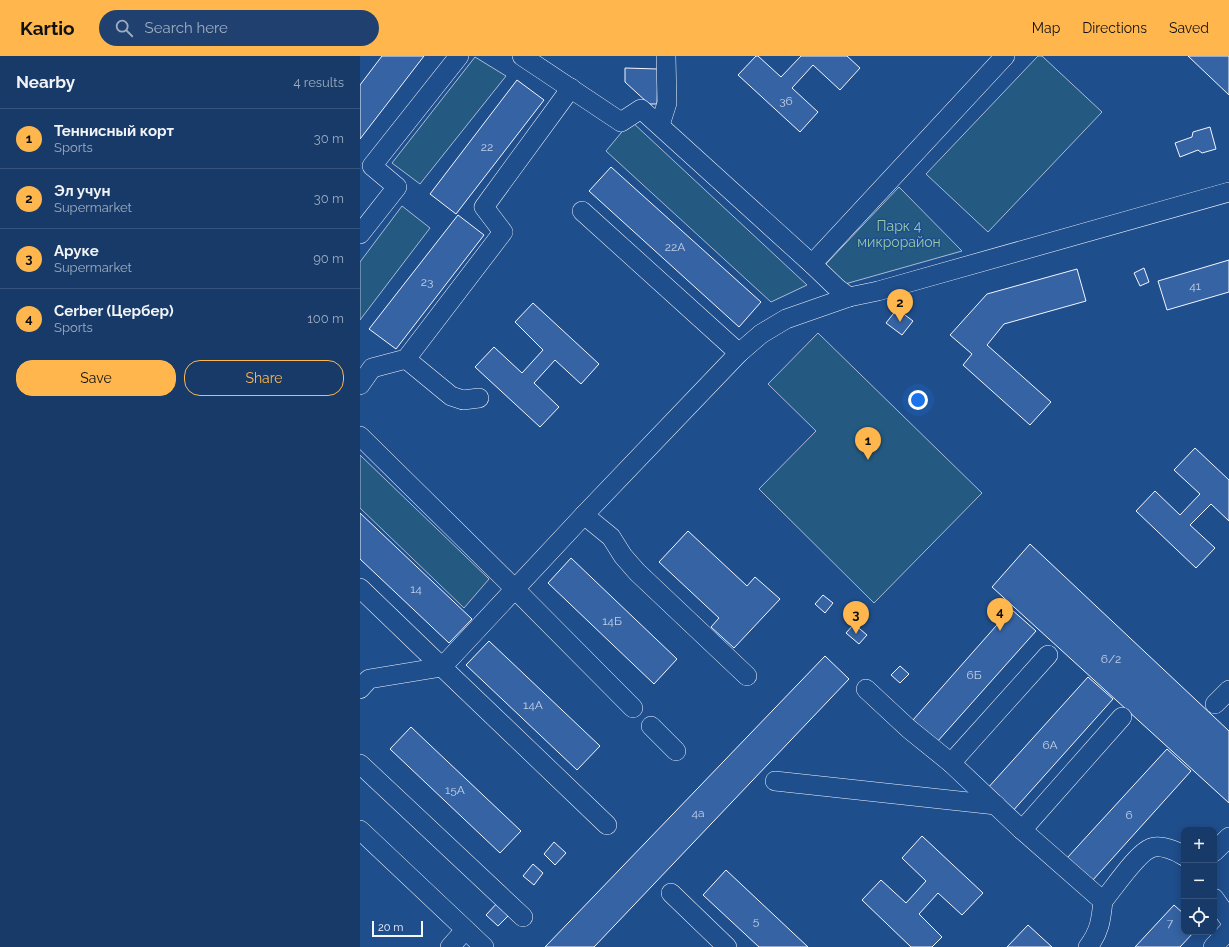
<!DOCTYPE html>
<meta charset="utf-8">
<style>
body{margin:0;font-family:Raleway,sans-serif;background:#20416f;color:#f1f3f6}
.controls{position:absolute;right:12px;bottom:12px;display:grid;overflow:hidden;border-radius:8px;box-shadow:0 2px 10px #0003}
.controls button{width:36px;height:36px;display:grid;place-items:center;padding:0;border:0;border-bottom:1px solid #36547d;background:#173a69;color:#f1f3f6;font:20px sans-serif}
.scale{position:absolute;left:12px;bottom:10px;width:51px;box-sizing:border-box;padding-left:4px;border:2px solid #f2f6ff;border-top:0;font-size:11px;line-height:14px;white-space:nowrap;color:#f2f6ff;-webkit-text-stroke:3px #1f4e8c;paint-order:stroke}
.you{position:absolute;left:558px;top:344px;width:14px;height:14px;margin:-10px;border:3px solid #fff;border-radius:50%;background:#1a73e8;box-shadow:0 0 0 6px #1a73e833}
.badge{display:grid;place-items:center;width:26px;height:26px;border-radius:50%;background:#ffb74d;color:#111;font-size:13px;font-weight:700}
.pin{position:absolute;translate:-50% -33px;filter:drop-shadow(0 1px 2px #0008)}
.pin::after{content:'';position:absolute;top:21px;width:14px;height:12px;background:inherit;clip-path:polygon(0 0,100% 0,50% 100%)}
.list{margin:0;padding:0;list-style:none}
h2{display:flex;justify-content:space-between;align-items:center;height:52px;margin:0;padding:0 16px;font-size:17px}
h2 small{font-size:13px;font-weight:400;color:#9eadc0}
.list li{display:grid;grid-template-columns:26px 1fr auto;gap:12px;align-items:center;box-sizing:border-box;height:60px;padding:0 16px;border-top:1px solid #36547d}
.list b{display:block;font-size:15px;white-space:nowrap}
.list p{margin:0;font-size:13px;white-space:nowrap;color:#9eadc0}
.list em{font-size:13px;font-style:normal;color:#9eadc0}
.actions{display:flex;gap:8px;padding:12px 16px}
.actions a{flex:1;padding:9px 0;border:1px solid #ffb74d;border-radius:16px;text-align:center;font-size:14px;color:#ffb74d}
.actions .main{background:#ffb74d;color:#111}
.icon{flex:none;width:22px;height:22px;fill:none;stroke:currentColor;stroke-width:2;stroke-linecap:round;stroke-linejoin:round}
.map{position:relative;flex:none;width:869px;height:891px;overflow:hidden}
header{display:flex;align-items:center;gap:24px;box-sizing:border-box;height:56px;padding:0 20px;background:#ffb74d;color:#111}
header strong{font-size:19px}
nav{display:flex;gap:22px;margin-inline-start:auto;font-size:14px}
.search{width:280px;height:36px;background:#20416f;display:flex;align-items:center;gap:10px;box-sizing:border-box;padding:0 14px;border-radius:22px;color:#9eadc0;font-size:15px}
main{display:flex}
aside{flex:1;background:#173a69}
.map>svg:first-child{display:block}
.green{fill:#245a82;stroke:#a8bbd7}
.building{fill:#3563a3;stroke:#f2f6ff}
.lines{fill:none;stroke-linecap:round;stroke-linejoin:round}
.minor-casing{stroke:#f2f6ff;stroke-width:20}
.minor{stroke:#1f4e8c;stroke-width:19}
.labels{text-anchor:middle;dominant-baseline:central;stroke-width:3;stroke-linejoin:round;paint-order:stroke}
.number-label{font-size:12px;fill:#c3d1e8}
.park-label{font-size:14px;fill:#97c8a6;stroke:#1f4e8c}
</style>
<header>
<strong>Kartio</strong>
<div class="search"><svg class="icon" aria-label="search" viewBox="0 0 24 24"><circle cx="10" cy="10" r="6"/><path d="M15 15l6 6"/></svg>Search here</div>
<nav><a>Map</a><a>Directions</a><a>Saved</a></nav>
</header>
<main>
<aside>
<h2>Nearby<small>4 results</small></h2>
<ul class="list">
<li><span class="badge">1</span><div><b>Теннисный корт</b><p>Sports</p></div><em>30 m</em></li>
<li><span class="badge">2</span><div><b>Эл учун</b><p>Supermarket</p></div><em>30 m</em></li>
<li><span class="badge">3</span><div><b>Аруке</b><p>Supermarket</p></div><em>90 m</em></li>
<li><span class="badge">4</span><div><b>Cerber (Цербер)</b><p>Sports</p></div><em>100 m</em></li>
</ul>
<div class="actions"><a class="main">Save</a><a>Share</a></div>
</aside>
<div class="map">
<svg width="869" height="891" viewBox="0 0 869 891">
<rect width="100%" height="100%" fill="#1f4e8c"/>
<!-- green -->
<g class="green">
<path d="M678 0H682L742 56 628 176 566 118Z"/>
<path d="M115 1 146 20 60 128 32 107Z"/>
<path d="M271 65 447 229 411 246 246 95Z"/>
<path d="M539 131 602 195 485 228 465 209Z"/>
<path d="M42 150 70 172 0 264V206Z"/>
<path d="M458 277 622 437 514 547 399 433 456 375 408 328Z"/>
<path d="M0 399 129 523 104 552 0 452Z"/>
</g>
<!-- building -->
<g class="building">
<path d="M22 0H64L0 83V29Z"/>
<path d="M396 0H398L421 21 441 0H487L500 12 480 34 453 9 432 32 458 56 440 76 378 19Z"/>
<path d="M828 0H869V39Z"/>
<path d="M265 12 298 13 297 48H289L265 26Z"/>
<path d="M157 24 184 44 96 158 70 138Z"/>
<path d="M850 71 856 93 842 97 838 94 820 101 815 87 832 81 833 76Z"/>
<path d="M251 111 401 246 379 271 229 135Z"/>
<path d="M98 159 124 179 36 293 9 273Z"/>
<path d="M869 204V236L807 254 798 225Z"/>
<path d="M784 212 789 226 780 230 774 217Z"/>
<path d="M717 213 726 245 644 268 627 289 691 346 670 369 603 309 612 298 590 279 627 238Z"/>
<path d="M173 247 239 308 221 328 195 304 174 327 199 351 180 371 115 311 134 291 162 317 183 294 155 266Z"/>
<path d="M537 253 553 265 542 279 526 267Z"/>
<path d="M835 392 869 424V465L851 448 830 469 855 492 836 512 776 455 795 435 820 459 840 438 814 414Z"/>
<path d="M0 457 112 563 89 587 0 503Z"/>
<path d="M328 475 387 530 395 521 420 543 374 592 351 571 359 562 299 506Z"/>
<path d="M670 488 869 675V747L632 531Z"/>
<path d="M211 502 317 603 294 628 188 527Z"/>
<path d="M463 539 473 547 465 557 455 548Z"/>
<path d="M651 553 676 575 577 686 553 664Z"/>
<path d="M494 568 507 579 499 588 486 577Z"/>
<path d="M129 585 240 690 217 714 106 609Z"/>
<path d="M465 600 489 623 234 891H185Z"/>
<path d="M540 610 549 618 540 627 531 619Z"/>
<path d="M728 621 753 643 651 757 626 734Z"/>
<path d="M51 671 161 775 140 797 30 693Z"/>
<path d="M807 693 831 715 732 825 707 802Z"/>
<path d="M562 780 623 837 602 859 578 837 559 858 582 881 572 891H551L502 844 521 824 546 847 566 825 542 802Z"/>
<path d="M194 786 206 797 195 809 184 798Z"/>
<path d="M173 808 183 817 174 829 163 820Z"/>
<path d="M366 814 448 891H399L343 839Z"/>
<path d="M139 845 151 857 138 870 126 859Z"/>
<path d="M814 849 824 858V876H834L820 891H775Z"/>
<path d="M668 869 692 891H647Z"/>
</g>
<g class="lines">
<!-- minor casing -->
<g class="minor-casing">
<g id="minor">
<path d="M162 0 261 66 281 53 452 208 477 232 489 241"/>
<path d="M300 69 307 47 306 0"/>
<path d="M222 155 379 297"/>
<path d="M0 178 37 131 12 110 99 0"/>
<path d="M452 208 645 0"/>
<path d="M46 303 91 340 103 344 119 342"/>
<path d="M0 329 12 312 46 303 143 176 124 151 211 32"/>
<path d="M0 380 149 527 273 652"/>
<path d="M224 459 251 481 263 500 277 516 387 620"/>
<path d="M0 532 82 611"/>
<path d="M0 633 9 623 82 611"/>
<path d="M506 633 549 673 591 707 662 774 743 845C754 832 777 797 791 792 800 788 817 795 824 800"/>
<path d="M855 648 869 634"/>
<path d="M291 670 316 695"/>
<path d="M591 707 688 599"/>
<path d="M0 708 163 861"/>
<path d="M415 725 636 749"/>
<path d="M247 769 82 611 224 459 379 297 401 278 426 263 489 241 518 235 869 136"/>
<path d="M0 774 124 891"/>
<path d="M662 774 762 661"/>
<path d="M854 796 869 781"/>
<path d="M311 837 367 891"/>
<path d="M854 842 869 863"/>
<path d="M90 891 105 874"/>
<path d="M728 891C740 875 741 864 743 845"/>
<path d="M853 891 869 874"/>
</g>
</g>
<!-- minor -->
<use href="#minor" class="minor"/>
</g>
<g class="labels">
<!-- number labels -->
<g class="number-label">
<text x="426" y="45">36</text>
<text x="127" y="91">22</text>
<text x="315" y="191">22А</text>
<text x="67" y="226">23</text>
<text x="835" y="230">41</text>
<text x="56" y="533">14</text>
<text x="252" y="565">14Б</text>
<text x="751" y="603">6/2</text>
<text x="614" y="619">6Б</text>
<text x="173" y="649">14А</text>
<text x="690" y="689">6А</text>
<text x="95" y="734">15А</text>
<text x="338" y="757">4а</text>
<text x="769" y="759">6</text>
<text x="396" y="865">5</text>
<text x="810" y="867">7</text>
</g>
<!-- park labels -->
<g class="park-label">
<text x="539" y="170">Парк 4<tspan x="539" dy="16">микрорайон</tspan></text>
</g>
</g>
</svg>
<div class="controls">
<button>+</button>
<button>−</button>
<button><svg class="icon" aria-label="locate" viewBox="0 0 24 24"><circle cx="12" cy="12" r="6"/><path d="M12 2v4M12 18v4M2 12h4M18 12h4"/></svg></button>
</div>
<div class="scale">20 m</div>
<div class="you"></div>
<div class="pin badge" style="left:508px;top:404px">1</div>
<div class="pin badge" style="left:540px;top:266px">2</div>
<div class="pin badge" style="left:496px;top:578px">3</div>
<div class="pin badge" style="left:640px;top:575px">4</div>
</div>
</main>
